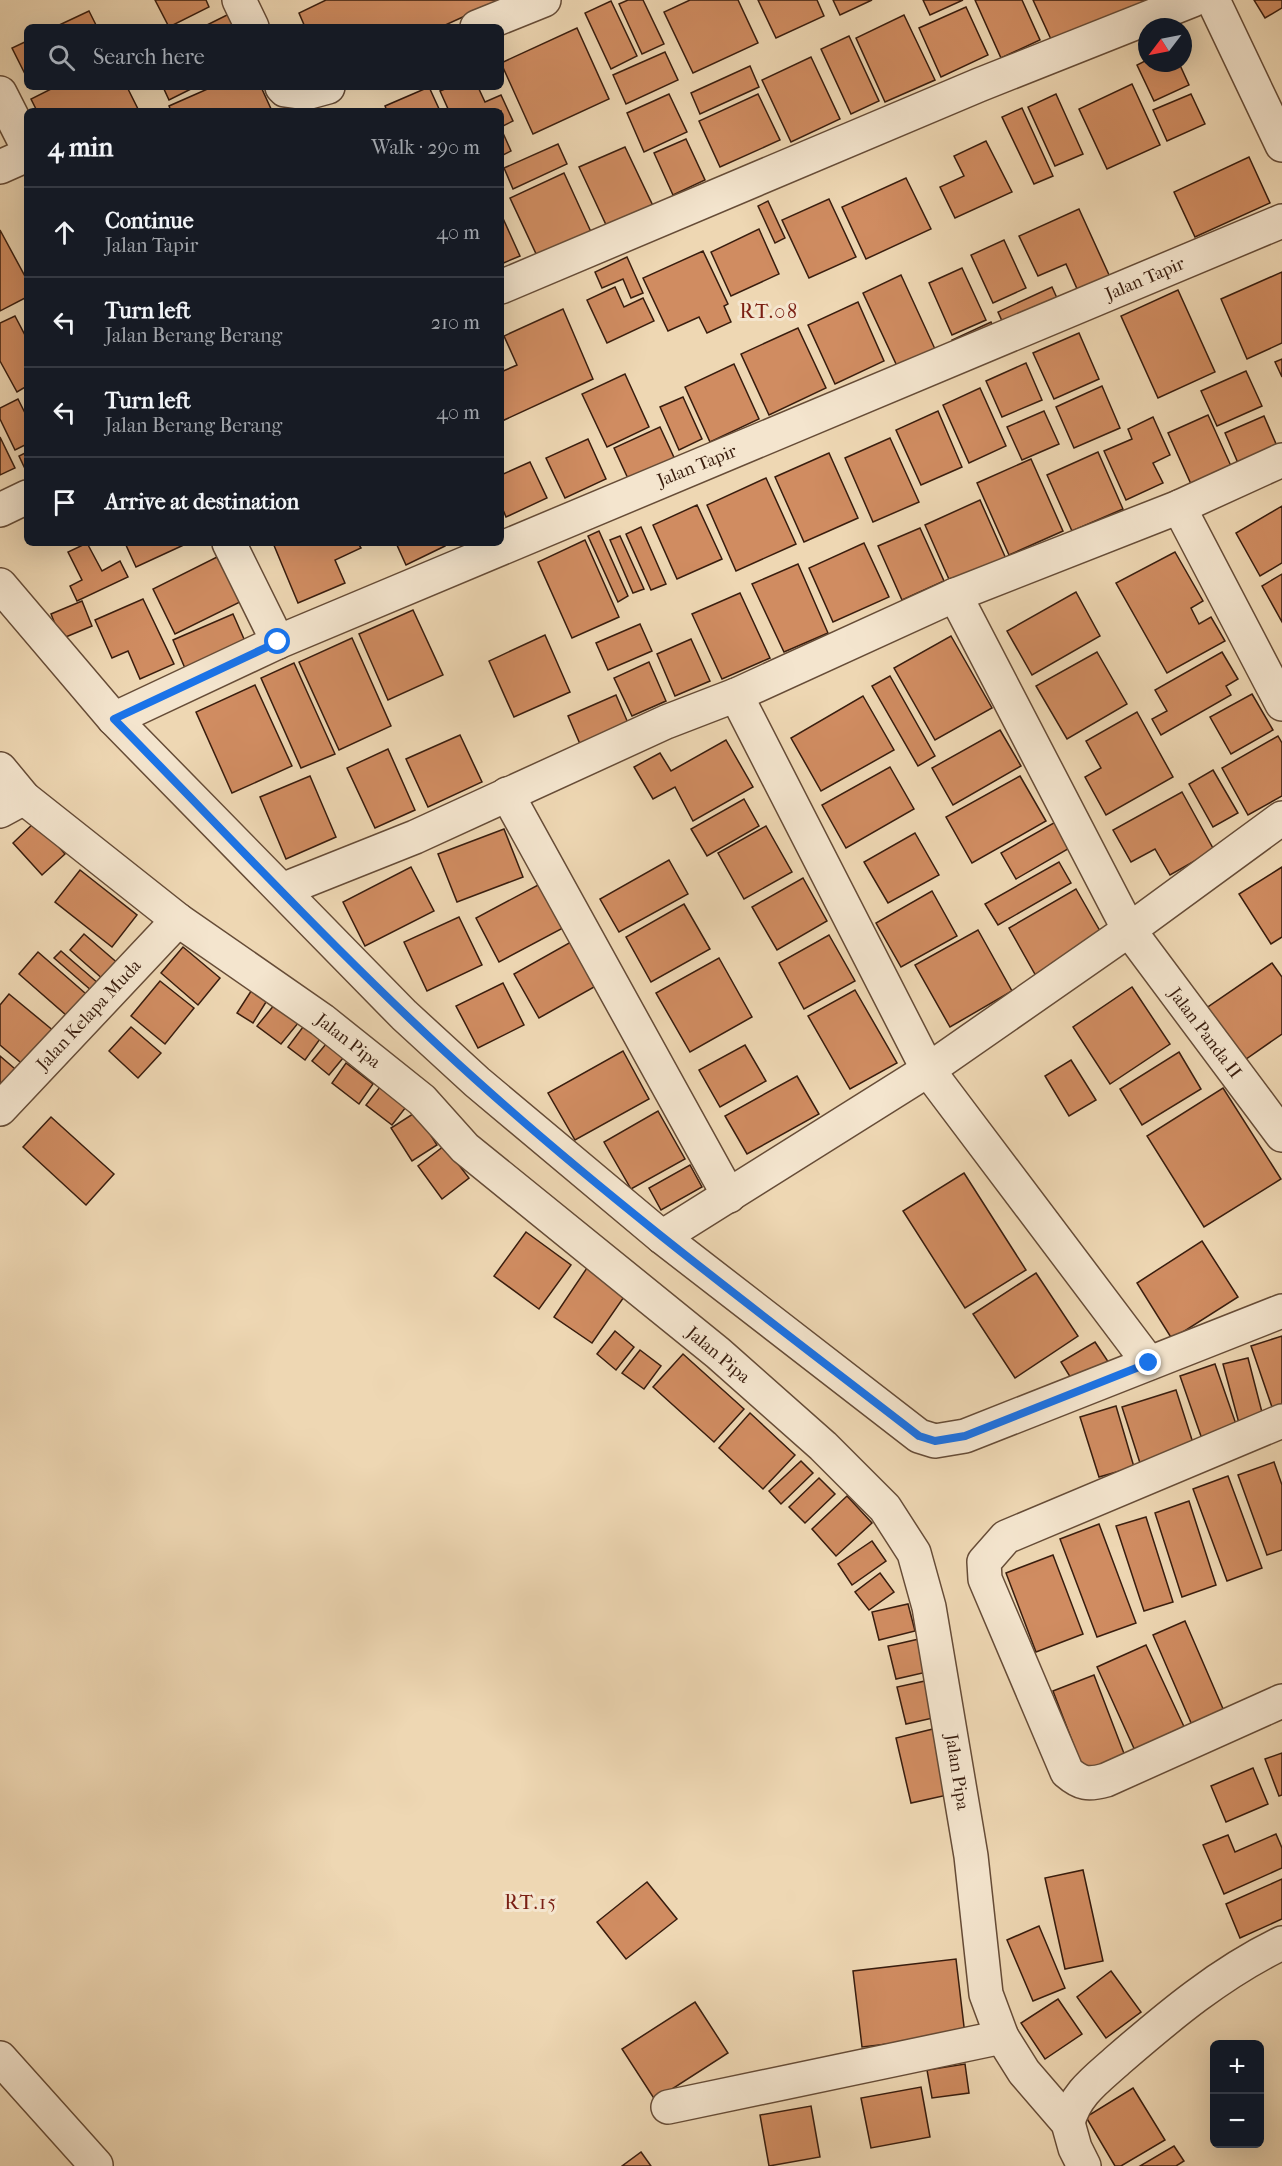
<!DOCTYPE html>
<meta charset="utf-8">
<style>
body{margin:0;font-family:"IM FELL French Canon",serif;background:#242831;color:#f1f3f6}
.controls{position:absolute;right:18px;bottom:18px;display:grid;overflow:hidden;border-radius:9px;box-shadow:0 6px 24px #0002}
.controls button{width:54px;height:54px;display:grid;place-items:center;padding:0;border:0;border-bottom:2px solid #363941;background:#171b24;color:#f1f3f6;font:30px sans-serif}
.compass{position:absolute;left:1138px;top:18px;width:54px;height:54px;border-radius:50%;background:#171b24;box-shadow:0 6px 24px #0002;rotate:238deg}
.stop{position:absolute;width:18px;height:18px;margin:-14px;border:4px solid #1a73e8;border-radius:50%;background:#fff}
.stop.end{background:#1a73e8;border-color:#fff;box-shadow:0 2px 6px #0008}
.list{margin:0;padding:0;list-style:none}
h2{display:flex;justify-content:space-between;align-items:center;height:78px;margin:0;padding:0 24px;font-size:26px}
h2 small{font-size:20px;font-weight:400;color:#9ea1a6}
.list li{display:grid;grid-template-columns:39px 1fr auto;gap:18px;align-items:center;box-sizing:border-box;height:90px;padding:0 24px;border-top:2px solid #363941}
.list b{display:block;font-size:22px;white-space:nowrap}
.list p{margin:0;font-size:20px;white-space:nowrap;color:#9ea1a6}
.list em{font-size:20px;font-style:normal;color:#9ea1a6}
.icon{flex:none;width:33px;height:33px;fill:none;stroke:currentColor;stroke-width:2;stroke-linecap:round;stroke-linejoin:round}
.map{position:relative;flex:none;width:1282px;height:2166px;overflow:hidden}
.search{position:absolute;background:#171b24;box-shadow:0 6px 24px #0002;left:24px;top:24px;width:480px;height:66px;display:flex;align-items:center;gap:15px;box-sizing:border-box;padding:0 21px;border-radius:9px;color:#9ea1a6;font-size:22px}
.panel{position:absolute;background:#171b24;box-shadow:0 6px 24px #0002;left:24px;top:108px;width:480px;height:438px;border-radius:9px}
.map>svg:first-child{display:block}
.building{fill:#d08c61;stroke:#391d0e;stroke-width:1.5}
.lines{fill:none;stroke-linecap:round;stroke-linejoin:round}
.minor-casing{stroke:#664c37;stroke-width:36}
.minor{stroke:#f4e5ce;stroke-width:33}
.route{stroke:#1a73e8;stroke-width:8}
.labels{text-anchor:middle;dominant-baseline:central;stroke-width:6;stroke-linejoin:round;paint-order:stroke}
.street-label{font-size:18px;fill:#391d0e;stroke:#f4e5ce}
.neighbourhood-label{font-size:20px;letter-spacing:1.5px;fill:#7a1f14;stroke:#f4e5ce}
</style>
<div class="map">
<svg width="1282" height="2166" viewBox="0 0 1282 2166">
<rect width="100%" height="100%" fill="#eed7b3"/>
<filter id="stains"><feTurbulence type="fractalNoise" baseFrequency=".00333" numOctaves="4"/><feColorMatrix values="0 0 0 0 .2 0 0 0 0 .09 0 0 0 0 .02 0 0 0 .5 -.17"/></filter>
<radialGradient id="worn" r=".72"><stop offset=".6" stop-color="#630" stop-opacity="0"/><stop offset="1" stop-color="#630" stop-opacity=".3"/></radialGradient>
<!-- building -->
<g class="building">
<path d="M155 0H206L209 7 169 27Z"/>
<path d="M326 0H498V1L441 27H305L299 13Z"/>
<path d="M628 0H643L664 44 642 54 619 4Z"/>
<path d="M690 0H738L758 43 693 73 664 12Z"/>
<path d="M758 0H817L824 16 776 38Z"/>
<path d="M833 0H872L840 15Z"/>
<path d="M923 0H963L930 15Z"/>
<path d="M975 0H1022L1040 40 1001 58Z"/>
<path d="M1033 0H1161L1055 48Z"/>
<path d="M1254 0H1282V8L1265 18Z"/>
<path d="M611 1 637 56 611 69 585 13Z"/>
<path d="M966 7 988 55 941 77 919 28Z"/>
<path d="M89 11 97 27H55Z"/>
<path d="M235 11 243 27H203Z"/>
<path d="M904 15 935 80 885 102 856 38Z"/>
<path d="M577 28 609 99 533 134 501 63Z"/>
<path d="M849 36 879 101 851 114 821 49Z"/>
<path d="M27 41V78L12 48Z"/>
<path d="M665 52 678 80 626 104 613 75Z"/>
<path d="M811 57 840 119 791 142 762 80Z"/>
<path d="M1147 60V63H1179L1189 85 1154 101 1137 65Z"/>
<path d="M750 66 759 87 700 114 691 93Z"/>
<path d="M1132 84 1160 145 1107 169 1079 109Z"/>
<path d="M55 87H127L139 111H37L31 99Z"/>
<path d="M163 87H195L169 100Z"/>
<path d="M212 87H261L272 111H171L169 106Z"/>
<path d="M429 87 440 111H387L385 106Z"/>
<path d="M450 87H478L485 102 501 95 513 121 501 127V111H449L440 91Z"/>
<path d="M669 94 687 132 644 152 627 113Z"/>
<path d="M758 94 780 140 720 167 699 121Z"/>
<path d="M1056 94 1083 154 1055 166 1028 107Z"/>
<path d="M1191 94 1205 124 1167 141 1153 110Z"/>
<path d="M1022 108 1053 176 1034 184 1002 117Z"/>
<path d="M503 133 511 151 501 156V134Z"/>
<path d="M686 139 705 180 673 195 654 153Z"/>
<path d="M986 141 1012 192 955 218 940 187 964 176 954 156Z"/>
<path d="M558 144 567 164 513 189 504 168Z"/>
<path d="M625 147 654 208 608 229 579 167Z"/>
<path d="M1249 157 1270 203 1195 237 1174 192Z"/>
<path d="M564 173 592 234 538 258 510 198Z"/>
<path d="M906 178 931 229 866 259 842 207Z"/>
<path d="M829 199 856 257 809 278 782 220Z"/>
<path d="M768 201 785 238 775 243 758 206Z"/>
<path d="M1079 209 1110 277 1078 291 1066 264 1038 276 1019 236Z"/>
<path d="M501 214 520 256 501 264Z"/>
<path d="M759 229 779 274 731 296 711 252Z"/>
<path d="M0 230 27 280V297L0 311Z"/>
<path d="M1004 240 1026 288 993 303 971 255Z"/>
<path d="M703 251 728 304 724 306 731 322 707 333 699 317 668 331 643 278Z"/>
<path d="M627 257 643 293 631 298 623 279 602 288 595 272Z"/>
<path d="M962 268 986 320 952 335 929 283Z"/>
<path d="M1282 272V343L1247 359 1221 299Z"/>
<path d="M901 275 935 349 897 366 863 293Z"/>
<path d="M615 287 624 307 643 298 654 321 607 343 587 300Z"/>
<path d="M1052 287 1061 307 1007 332 998 312Z"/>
<path d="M1178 290 1215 372 1158 398 1121 316Z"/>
<path d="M858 302 884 361 835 384 808 325Z"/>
<path d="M563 309 593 379 502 421 501 372 517 365 504 336Z"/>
<path d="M15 316 27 339V386L17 392 0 361V323Z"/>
<path d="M991 322 994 330 956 348 952 340Z"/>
<path d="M798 328 826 388 769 415 741 354Z"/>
<path d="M1079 333 1099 379 1054 399 1033 353Z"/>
<path d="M1282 359V377L1275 362Z"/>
<path d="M1026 363 1042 400 1002 417 986 381Z"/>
<path d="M734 364 759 419 710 442 685 387Z"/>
<path d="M1246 371 1262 406 1217 426 1201 391Z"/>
<path d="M625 374 649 427 607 447 582 394Z"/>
<path d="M1102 386 1120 428 1074 448 1056 407Z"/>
<path d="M980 388 1006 446 969 463 943 405Z"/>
<path d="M683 397 702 439 679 450 660 407Z"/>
<path d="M18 399 27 417V444L15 450 0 419V408Z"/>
<path d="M938 411 962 467 921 485 896 430Z"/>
<path d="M1044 411 1059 444 1022 460 1007 427Z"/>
<path d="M1208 415 1231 466 1191 484 1168 433Z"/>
<path d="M1264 416 1280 453 1241 470 1225 433Z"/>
<path d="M1153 417 1170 455 1153 463 1163 483 1126 500 1104 451 1132 439 1128 429Z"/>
<path d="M660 427 677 464 631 485 614 448Z"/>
<path d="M0 437 15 468 0 475Z"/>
<path d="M890 438 919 502 873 522 845 458Z"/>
<path d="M588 439 606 479 565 498 546 458Z"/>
<path d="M27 452V473L19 456Z"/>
<path d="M1098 452 1123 509 1072 531 1047 475Z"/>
<path d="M829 453 858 518 804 542 775 477Z"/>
<path d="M1031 459 1063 531 1009 555 977 483Z"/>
<path d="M530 462 547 498 506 517 501 505V475Z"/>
<path d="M766 478 796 544 736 571 707 505Z"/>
<path d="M980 500 1007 561 952 586 925 525Z"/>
<path d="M697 505 722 559 677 579 653 525Z"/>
<path d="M1282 506V563L1260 576 1236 533Z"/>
<path d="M641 527 666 584 651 590 626 534Z"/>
<path d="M920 528 944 581 902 600 878 546Z"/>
<path d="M599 531 628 596 618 602 588 536Z"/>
<path d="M620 536 644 589 633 593 610 540Z"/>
<path d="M585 540 619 617 572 638 538 562Z"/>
<path d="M87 543 102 571 120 561 128 577 77 601 70 586 82 580 68 552Z"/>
<path d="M125 543H188L136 567Z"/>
<path d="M273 543H358L361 548 335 560 345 583 298 603Z"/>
<path d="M396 543H444L445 546 406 565Z"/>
<path d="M864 543 889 597 833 622 809 568Z"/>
<path d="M1175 552 1203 601 1191 608 1199 624 1211 617 1225 641 1167 673 1116 583Z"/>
<path d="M217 557 240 602 175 634 153 589Z"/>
<path d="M798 564 828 633 784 652 752 584Z"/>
<path d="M1282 574V622L1262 586Z"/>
<path d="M1076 592 1100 636 1032 675 1007 631Z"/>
<path d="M740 593 770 658 722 679 692 614Z"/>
<path d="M143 599 174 664 140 679 128 651 112 658 95 620Z"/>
<path d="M82 601 92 626 61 639 51 614Z"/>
<path d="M413 610 443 675 388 700 359 634Z"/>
<path d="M233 614 248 648 187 673 173 640Z"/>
<path d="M640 624 652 651 608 670 596 643Z"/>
<path d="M545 635 570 692 514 717 489 661Z"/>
<path d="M951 636 992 708 935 740 894 668Z"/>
<path d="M352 638 391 726 339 750 299 662Z"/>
<path d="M691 639 710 681 675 696 657 654Z"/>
<path d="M1097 652 1127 704 1067 739 1036 686Z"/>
<path d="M1222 652 1238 679 1226 686 1231 695 1161 735 1152 719 1167 711 1155 690Z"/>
<path d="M649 662 666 701 632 716 614 678Z"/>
<path d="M294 663 335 754 301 768 261 678Z"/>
<path d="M890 676 935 756 918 766 872 686Z"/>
<path d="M255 685 292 766 232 793 196 712Z"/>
<path d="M1252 694 1273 730 1231 754 1210 717Z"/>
<path d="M616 695 631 730 583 751 568 716Z"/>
<path d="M863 696 894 750 821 791 791 738Z"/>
<path d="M1137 712 1173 777 1106 815 1085 777 1101 768 1086 741Z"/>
<path d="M1000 730 1021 766 953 805 932 768Z"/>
<path d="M460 735 482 782 428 807 406 759Z"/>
<path d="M1278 736 1282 743V796L1248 815 1222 768Z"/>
<path d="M726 740 753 787 693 821 675 787 653 799 634 767 660 753 671 771Z"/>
<path d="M388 749 415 810 375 828 347 768Z"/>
<path d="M890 767 914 809 846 848 822 805Z"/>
<path d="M1213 770 1238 813 1213 827 1189 784Z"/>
<path d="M310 776 336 837 286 859 260 797Z"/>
<path d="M1020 776 1046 821 972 863 946 817Z"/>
<path d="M1182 792 1214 850 1170 875 1155 849 1131 862 1113 830Z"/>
<path d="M744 799 759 826 707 856 691 829Z"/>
<path d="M1059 820 1073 846 1016 879 1001 853Z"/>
<path d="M36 821 65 854 42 875 13 843Z"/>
<path d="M766 826 792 872 744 899 718 853Z"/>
<path d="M504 829 523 877 457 902 438 854Z"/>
<path d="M915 833 939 875 888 903 864 862Z"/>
<path d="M669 860 688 894 619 932 600 899Z"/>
<path d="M1059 862 1071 883 998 925 985 904Z"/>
<path d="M411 867 434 911 365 946 343 902Z"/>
<path d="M1282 867V937L1271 944 1239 894Z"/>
<path d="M80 870 137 915 112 947 55 902Z"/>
<path d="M803 878 827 921 777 950 752 907Z"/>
<path d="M540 884 563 928 499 962 476 918Z"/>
<path d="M1076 889 1104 938 1036 976 1009 928Z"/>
<path d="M932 891 957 936 901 967 876 923Z"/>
<path d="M684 904 710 949 651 982 626 937Z"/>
<path d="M459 917 482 965 427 991 404 942Z"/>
<path d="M978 930 1012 991 950 1027 915 965Z"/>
<path d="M84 934 128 972 113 988 70 950Z"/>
<path d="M829 935 855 981 804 1009 779 963Z"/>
<path d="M578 938 603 982 539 1018 514 974Z"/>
<path d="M183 947 220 978 198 1005 161 973Z"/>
<path d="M61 951 106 990 100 998 54 958Z"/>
<path d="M38 952 93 1000 74 1022 19 974Z"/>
<path d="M719 958 752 1017 690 1052 656 993Z"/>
<path d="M1272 963 1282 977V1034L1239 1064 1202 1011Z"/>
<path d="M160 981 194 1008 165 1044 131 1016Z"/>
<path d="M503 983 524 1025 478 1048 456 1006Z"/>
<path d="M255 985 271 994 253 1023 237 1013Z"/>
<path d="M1132 987 1170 1044 1110 1084 1073 1027Z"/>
<path d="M855 990 897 1063 850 1089 808 1016Z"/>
<path d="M9 994 55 1032 26 1067 0 1045V1005Z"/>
<path d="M275 1004 299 1022 281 1044 257 1026Z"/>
<path d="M131 1027 161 1053 138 1078 109 1051Z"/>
<path d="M303 1027 320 1039 305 1060 288 1047Z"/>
<path d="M326 1044 343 1058 329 1075 312 1061Z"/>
<path d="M745 1045 766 1081 720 1107 699 1070Z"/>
<path d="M623 1051 649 1099 575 1140 548 1093Z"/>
<path d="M1179 1052 1201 1089 1142 1125 1120 1089Z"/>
<path d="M0 1056 21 1074 0 1100Z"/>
<path d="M1071 1060 1096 1100 1069 1116 1045 1076Z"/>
<path d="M346 1063 373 1084 359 1104 332 1083Z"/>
<path d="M797 1076 819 1114 747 1154 725 1116Z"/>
<path d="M380 1087 406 1107 392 1125 366 1105Z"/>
<path d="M1223 1088 1281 1179 1204 1227 1147 1136Z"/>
<path d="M658 1111 685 1159 631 1189 604 1142Z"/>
<path d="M416 1112 437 1145 412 1161 391 1128Z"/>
<path d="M51 1117 114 1174 86 1205 23 1147Z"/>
<path d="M444 1146 469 1178 442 1199 418 1166Z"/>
<path d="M690 1165 702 1187 661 1210 649 1188Z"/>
<path d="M964 1173 1026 1270 965 1308 903 1211Z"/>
<path d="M526 1232 571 1265 539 1309 494 1276Z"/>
<path d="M1202 1241 1238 1297 1172 1339 1137 1283Z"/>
<path d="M587 1268 626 1294 592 1343 554 1317Z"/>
<path d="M1036 1273 1078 1336 1015 1378 973 1314Z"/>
<path d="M615 1331 634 1347 616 1370 597 1354Z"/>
<path d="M1282 1336V1407L1273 1410 1251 1346Z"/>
<path d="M1095 1342 1111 1366 1077 1388 1061 1362Z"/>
<path d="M640 1350 661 1366 644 1389 622 1373Z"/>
<path d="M683 1354 744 1409 714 1442 653 1387Z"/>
<path d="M1248 1358 1264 1420 1240 1427 1223 1364Z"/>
<path d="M1215 1364 1237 1427 1202 1439 1180 1376Z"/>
<path d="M1176 1390 1194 1446 1140 1463 1122 1407Z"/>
<path d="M1116 1406 1134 1467 1099 1477 1080 1417Z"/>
<path d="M750 1413 795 1455 763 1489 719 1448Z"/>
<path d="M801 1461 813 1473 781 1504 769 1491Z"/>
<path d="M1274 1462 1282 1485V1550L1267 1555 1238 1475Z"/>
<path d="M1228 1476 1262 1568 1227 1581 1193 1489Z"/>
<path d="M819 1478 835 1494 805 1523 789 1507Z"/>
<path d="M847 1496 872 1523 836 1556 812 1529Z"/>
<path d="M1189 1501 1216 1585 1182 1597 1155 1513Z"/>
<path d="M1146 1517 1173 1602 1144 1611 1116 1526Z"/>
<path d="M1099 1524 1136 1623 1097 1637 1060 1539Z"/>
<path d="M872 1541 886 1561 852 1585 838 1564Z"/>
<path d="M1053 1555 1083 1634 1036 1652 1006 1573Z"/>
<path d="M880 1573 894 1592 869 1610 855 1592Z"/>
<path d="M908 1604 915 1631 879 1640 872 1612Z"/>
<path d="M1185 1621 1224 1711 1192 1725 1153 1635Z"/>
<path d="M919 1639 927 1672 896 1679 888 1646Z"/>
<path d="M1146 1645 1187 1733 1137 1755 1097 1667Z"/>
<path d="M1094 1675 1125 1756 1084 1772 1053 1691Z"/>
<path d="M925 1681 933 1718 906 1724 897 1687Z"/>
<path d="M937 1728 952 1794 911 1803 896 1738Z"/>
<path d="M1282 1753V1795L1279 1796 1265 1759Z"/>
<path d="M1253 1768 1268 1804 1226 1822 1211 1786Z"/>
<path d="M1276 1834 1282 1848V1868L1224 1894 1203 1845 1228 1835 1235 1852Z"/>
<path d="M1083 1870 1103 1961 1065 1969 1045 1878Z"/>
<path d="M1282 1879V1919L1240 1938 1226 1904Z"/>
<path d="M647 1882 677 1919 626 1959 597 1922Z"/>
<path d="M1039 1926 1065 1988 1033 2001 1007 1940Z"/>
<path d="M956 1959 965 2035 862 2047 853 1971Z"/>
<path d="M1111 1971 1141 2012 1106 2038 1077 1997Z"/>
<path d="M1058 1999 1082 2034 1045 2059 1021 2023Z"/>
<path d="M695 2002 728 2053 655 2100 622 2049Z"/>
<path d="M965 2064 969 2093 932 2098 927 2070Z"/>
<path d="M921 2087 930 2137 871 2148 861 2098Z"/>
<path d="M1133 2088 1165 2140 1121 2166H1115L1086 2117Z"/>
<path d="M811 2106 820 2157 769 2166 760 2115Z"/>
<path d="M1174 2146 1184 2161 1176 2166H1140Z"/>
<path d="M641 2152 651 2166H622Z"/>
</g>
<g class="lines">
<!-- minor casing -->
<g class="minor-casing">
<g id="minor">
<path d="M239 0 252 27"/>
<path d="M1213 0 1282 145"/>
<path d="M477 27 544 0"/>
<path d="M282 87 285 90 306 93 328 87"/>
<path d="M0 93 27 146"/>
<path d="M0 167 27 155"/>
<path d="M501 287 979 85 1193 0"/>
<path d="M1179 507 1282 704"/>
<path d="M0 510 27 497"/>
<path d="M229 543 278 642"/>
<path d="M0 585 114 719 404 1015 477 1082 662 1237 919 1436 935 1441 965 1436 1282 1311"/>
<path d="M955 595 1129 930 1282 1135"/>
<path d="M736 695 928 1070 1149 1363"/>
<path d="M114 719 278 642 1282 221"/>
<path d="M0 769 24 798 178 920 322 1020 422 1100 465 1148 718 1353 823 1446 885 1508 914 1553 929 1607 971 1856 986 1994 1002 2037 1024 2072 1068 2123 1075 2148 1084 2166"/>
<path d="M507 794 729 1196"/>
<path d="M0 811 24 798"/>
<path d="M282 890 415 837 666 722 736 695 955 595 1179 507 1282 460"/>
<path d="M0 1109 178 920"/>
<path d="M662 1237 928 1070 1129 930 1282 818"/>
<path d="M1282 1421 1006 1537 984 1562 985 1579 1067 1772C1081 1784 1088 1785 1106 1780L1282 1701"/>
<path d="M0 2058 96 2165"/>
<path d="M668 2107 1002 2037"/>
<path d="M1068 2123C1075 2094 1097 2079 1118 2060 1170 2015 1220 1973 1282 1943"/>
</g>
</g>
<!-- minor -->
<use href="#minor" class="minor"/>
</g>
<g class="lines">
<!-- route -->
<path class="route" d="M278 642 114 719C233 840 349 966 475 1079 616 1206 769 1320 919 1436L935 1441 965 1436 1149 1363"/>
</g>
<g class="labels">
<!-- street labels -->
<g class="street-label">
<text transform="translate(1145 279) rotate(-23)">Jalan Tapir</text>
<text transform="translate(697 466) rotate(-22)">Jalan Tapir</text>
<text transform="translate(89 1015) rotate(-47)">Jalan Kelapa Muda</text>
<text transform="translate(1205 1033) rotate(53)">Jalan Panda II</text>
<text transform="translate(348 1041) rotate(38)">Jalan Pipa</text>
<text transform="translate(718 1355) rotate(40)">Jalan Pipa</text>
<text transform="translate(957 1772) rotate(81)">Jalan Pipa</text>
</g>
<!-- neighbourhood labels -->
<g class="neighbourhood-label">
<text x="769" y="311">RT.08</text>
<text x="531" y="1902">RT.15</text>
</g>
</g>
<rect width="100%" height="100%" filter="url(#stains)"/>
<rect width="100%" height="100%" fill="url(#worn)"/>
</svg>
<div class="controls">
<button>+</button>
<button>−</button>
</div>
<svg class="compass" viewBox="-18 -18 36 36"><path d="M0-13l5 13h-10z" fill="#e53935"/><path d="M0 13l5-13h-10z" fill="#9ea1a6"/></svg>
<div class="stop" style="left:278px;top:642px"></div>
<div class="stop end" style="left:1149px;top:1363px"></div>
<div class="search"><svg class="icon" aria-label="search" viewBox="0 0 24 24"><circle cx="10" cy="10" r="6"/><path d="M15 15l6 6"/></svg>Search here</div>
<section class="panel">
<h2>4 min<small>Walk · 290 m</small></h2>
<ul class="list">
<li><svg class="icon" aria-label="ahead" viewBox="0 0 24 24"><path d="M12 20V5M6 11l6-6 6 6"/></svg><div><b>Continue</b><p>Jalan Tapir</p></div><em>40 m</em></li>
<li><svg class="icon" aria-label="left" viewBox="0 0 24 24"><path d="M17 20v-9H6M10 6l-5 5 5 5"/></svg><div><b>Turn left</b><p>Jalan Berang Berang</p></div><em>210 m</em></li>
<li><svg class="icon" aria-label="left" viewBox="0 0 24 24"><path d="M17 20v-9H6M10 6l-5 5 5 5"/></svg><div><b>Turn left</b><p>Jalan Berang Berang</p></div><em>40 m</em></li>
<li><svg class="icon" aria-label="arrive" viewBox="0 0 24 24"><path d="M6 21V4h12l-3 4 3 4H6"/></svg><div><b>Arrive at destination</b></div></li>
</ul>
</section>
</div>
